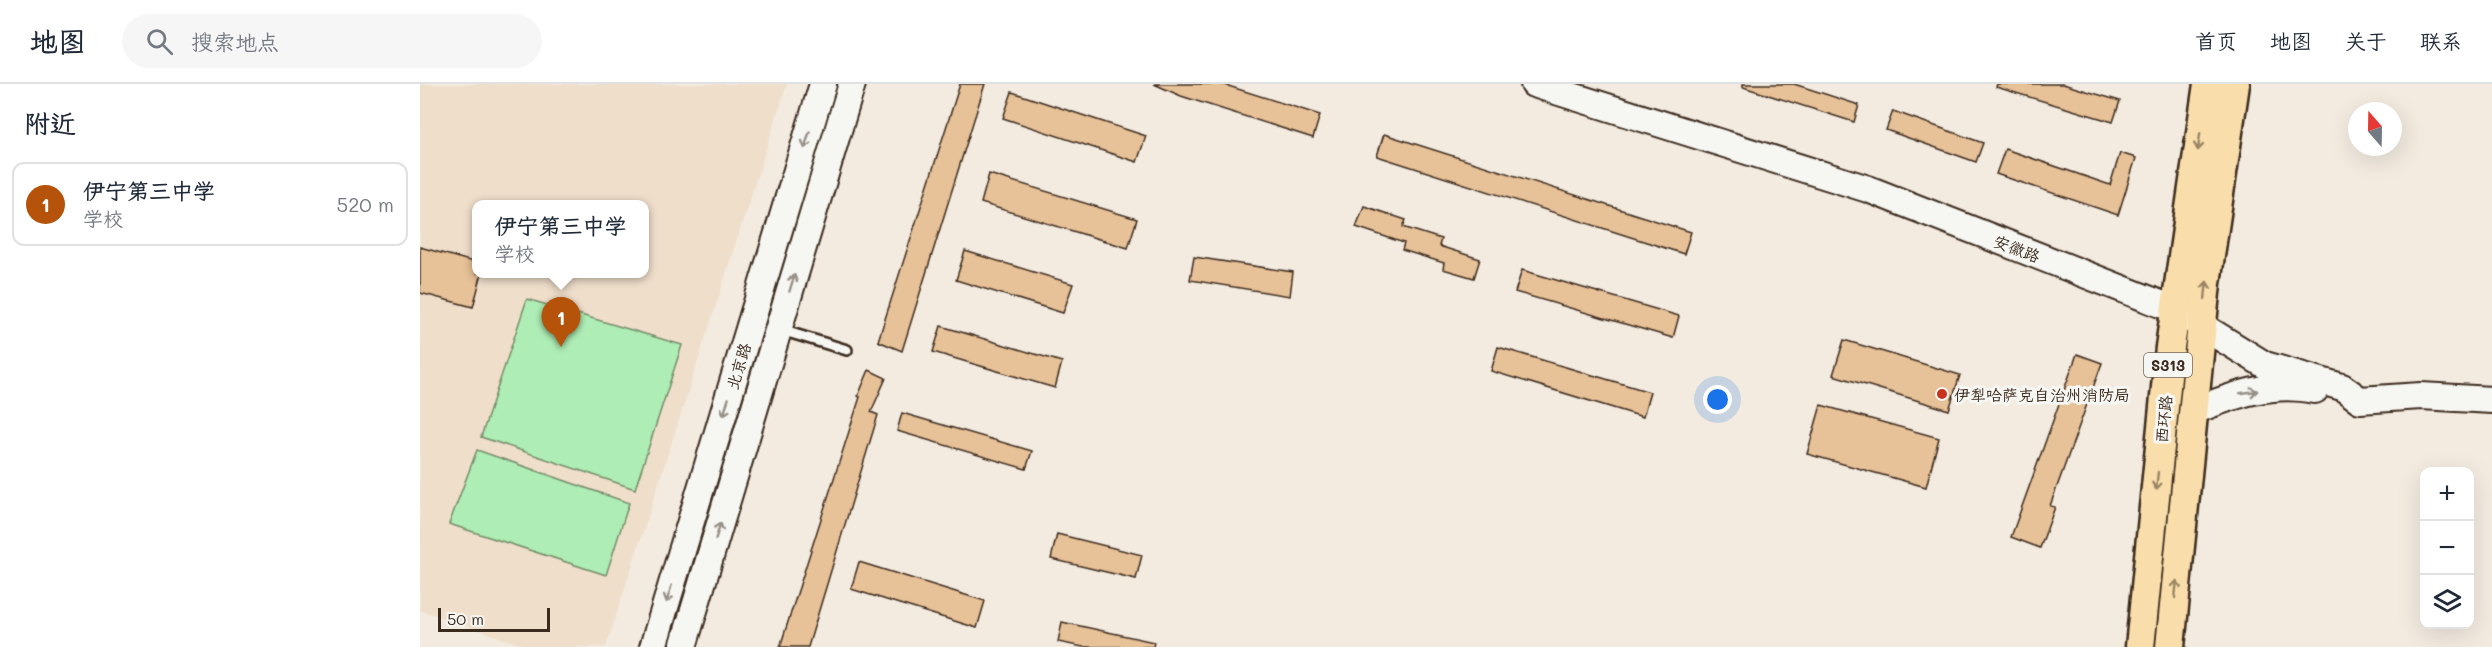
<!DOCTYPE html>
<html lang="zh">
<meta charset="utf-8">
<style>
body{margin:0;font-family:Mali,"LXGW WenKai TC",sans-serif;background:#f6f6f7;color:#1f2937}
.controls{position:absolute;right:18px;bottom:18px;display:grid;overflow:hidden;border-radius:12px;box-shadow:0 6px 24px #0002}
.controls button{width:54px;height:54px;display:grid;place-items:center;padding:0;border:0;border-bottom:2px solid #e0e1e3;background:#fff;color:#1f2937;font:30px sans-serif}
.compass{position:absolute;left:1928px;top:18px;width:54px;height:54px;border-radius:50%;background:#fff;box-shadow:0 6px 24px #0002;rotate:340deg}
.scale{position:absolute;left:18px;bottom:15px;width:112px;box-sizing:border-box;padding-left:6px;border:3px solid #3b2a1e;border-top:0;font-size:16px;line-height:21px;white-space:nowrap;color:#3b2a1e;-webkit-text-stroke:4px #f6f6f2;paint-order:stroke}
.you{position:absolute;left:1298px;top:316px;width:21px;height:21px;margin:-15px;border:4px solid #fff;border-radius:50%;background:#1a73e8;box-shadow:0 0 0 9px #1a73e833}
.badge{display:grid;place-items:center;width:39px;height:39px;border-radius:50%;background:#b45309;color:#fff;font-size:20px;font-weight:700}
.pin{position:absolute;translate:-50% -50px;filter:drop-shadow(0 2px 3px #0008)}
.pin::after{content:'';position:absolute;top:32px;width:21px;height:18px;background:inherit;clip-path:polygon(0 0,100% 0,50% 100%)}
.popup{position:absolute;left:52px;top:116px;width:177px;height:78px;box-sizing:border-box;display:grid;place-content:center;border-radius:12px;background:#fff;filter:drop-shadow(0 2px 4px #0005);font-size:20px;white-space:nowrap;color:#747a83}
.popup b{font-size:22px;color:#1f2937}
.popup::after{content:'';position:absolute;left:50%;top:100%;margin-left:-12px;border:12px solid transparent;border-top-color:#fff}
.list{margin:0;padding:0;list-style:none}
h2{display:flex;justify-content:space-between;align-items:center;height:78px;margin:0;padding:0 24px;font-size:26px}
h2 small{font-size:20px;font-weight:400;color:#747a83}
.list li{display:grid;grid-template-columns:39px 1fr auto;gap:18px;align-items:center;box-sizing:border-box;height:84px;margin:0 12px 12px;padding:0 12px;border:2px solid #e0e1e3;border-radius:12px}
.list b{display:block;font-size:22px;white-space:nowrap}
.list p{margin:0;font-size:20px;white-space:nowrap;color:#747a83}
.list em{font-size:20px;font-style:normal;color:#747a83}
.icon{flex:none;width:33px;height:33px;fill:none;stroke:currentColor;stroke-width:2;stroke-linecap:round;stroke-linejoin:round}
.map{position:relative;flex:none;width:2072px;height:563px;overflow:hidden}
header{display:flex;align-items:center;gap:36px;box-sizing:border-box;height:84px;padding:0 30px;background:#fff;border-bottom:2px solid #e0e1e3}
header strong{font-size:28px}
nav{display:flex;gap:33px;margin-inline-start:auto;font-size:21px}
.search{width:420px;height:54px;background:#f6f6f7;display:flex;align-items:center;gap:15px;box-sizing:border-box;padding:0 21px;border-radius:33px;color:#747a83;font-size:22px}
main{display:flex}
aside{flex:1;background:#fff}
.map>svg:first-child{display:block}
.built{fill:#efdeca;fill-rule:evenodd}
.park{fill:#aeedb5;stroke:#748c6a;stroke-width:1.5}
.building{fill:#e7c197;stroke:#3b2a1e;stroke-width:1.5}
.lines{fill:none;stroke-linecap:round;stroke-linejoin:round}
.lane-casing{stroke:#3b2a1e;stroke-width:14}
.secondary-casing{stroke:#3b2a1e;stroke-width:30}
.primary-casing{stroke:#3b2a1e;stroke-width:33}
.lane{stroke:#f6f6f2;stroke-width:9}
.secondary{stroke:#f6f6f2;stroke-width:26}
.primary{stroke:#f9deab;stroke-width:28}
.oneway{stroke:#989088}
.oneway2{stroke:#9a8464}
.poi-dot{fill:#c8321e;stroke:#f6f6f2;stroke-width:2}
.labels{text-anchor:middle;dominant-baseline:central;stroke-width:6;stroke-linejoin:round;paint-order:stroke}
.shield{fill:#f6f6f2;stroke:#73675e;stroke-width:1.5}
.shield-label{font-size:15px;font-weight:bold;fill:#3b2a1e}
.street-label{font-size:16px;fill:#3b2a1e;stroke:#f6f6f2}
.poi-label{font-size:16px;fill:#3b2a1e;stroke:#f6f6f2;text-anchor:start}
</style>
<header>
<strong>地图</strong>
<div class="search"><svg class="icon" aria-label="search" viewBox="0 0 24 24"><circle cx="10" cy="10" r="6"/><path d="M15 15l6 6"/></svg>搜索地点</div>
<nav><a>首页</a><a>地图</a><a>关于</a><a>联系</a></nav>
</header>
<main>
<aside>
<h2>附近<small></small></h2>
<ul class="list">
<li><span class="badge">1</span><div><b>伊宁第三中学</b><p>学校</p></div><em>520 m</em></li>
</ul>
</aside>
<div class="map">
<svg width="2072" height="563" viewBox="0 0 2072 563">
<rect width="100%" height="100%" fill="#f3ebe0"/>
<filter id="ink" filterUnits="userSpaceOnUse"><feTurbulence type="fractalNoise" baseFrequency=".0167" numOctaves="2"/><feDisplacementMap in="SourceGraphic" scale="12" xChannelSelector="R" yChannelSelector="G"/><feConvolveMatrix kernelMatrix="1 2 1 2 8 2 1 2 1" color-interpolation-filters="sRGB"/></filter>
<g filter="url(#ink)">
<!-- built -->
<path class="built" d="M0 0H367L186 563H108L0 526ZM57 121H225V190H57Z"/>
<!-- park -->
<g class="park">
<path d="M107 215 262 261 215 405 61 353Z"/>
<path d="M57 366 209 419 186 491 29 440Z"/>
</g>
<!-- building -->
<g class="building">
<path d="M540 0H565L482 267 458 257Z"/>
<path d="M734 0H802L900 31 893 54 761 12Z"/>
<path d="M1323 0H1374L1439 21 1434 38 1323 3Z"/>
<path d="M1577 0H1643L1700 17 1693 38 1576 3Z"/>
<path d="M592 8 726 52 717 78 583 34Z"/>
<path d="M1473 27 1563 59 1556 78 1466 46Z"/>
<path d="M964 50 1271 148 1264 170 957 72Z"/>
<path d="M1585 65 1690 101 1700 69 1716 74 1698 131 1576 90Z"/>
<path d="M569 90 717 135 708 164 561 119Z"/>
<path d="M944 122 986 136 983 143 1021 155 1019 162 1060 175 1054 194 1023 185 1024 179 982 166 984 159 936 143Z"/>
<path d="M0 163 57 179V189H62L53 223 0 209Z"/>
<path d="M545 167 653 200 643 229 536 196Z"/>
<path d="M774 173 873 188 870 212 770 196Z"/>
<path d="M1102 186 1259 232 1253 254 1095 208Z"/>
<path d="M521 242 642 278 635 304 513 268Z"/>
<path d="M1424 256 1540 291 1529 326 1413 291Z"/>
<path d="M1078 263 1230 308 1223 333 1071 287Z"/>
<path d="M1657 270 1682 279 1630 422 1635 423 1620 464 1591 453Z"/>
<path d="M449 286 466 294 451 328 458 331 388 563H360L440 313 438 312Z"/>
<path d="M1401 321 1519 354 1506 403 1387 370Z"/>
<path d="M482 329 612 367 606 385 477 347Z"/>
<path d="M637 450 722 471 716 495 631 475Z"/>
<path d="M439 478 565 517 557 544 431 505Z"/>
<path d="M642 538 734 558 733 563H663L638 558Z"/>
</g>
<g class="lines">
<!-- lane casing -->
<g class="lane-casing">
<path id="lane" d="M361 246 427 266"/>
</g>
<!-- secondary casing -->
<g class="secondary-casing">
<g id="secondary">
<path d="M1114 0 1448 105 1756 226 1845 281 1922 303 1940 316 2001 312 2072 316"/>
<path d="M1774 327C1813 311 1852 297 1895 306"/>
<path d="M233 563 403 0"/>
<path d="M263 563 432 0"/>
</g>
</g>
<!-- primary casing -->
<g class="primary-casing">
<g id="primary">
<path d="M1720 563 1750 263 1788 0"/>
<path d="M1750 563 1786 199 1815 0"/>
</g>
</g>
<!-- lane -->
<use href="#lane" class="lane"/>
<!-- secondary -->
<use href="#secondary" class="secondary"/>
<!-- primary -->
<use href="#primary" class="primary"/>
</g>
<!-- one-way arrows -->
<defs><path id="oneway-shaft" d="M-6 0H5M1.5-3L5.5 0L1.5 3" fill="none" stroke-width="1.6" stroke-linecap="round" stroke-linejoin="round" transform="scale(1.5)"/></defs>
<g class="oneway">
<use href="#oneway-shaft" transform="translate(387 56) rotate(107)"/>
<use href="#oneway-shaft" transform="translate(372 199) rotate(-73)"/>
<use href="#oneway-shaft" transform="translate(1829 308) rotate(-8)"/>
<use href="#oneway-shaft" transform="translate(306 323) rotate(107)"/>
<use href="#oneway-shaft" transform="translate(298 447) rotate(-73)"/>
<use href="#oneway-shaft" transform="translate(249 510) rotate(107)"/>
</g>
<g class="oneway2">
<use href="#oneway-shaft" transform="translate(1779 58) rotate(98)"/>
<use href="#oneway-shaft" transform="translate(1786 206) rotate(-84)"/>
<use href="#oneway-shaft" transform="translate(1737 397) rotate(96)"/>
<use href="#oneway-shaft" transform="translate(1756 505) rotate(-84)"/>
</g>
</g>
<!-- markers -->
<circle class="poi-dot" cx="1522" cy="310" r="6"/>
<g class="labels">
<!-- shield labels -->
<rect class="shield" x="1724" y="269" width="48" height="24" rx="4.5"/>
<g class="shield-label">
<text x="1748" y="281">S313</text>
</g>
<!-- street labels -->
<g class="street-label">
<text transform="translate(1597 164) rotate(21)">安徽路</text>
<text transform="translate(318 282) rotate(-73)">北京路</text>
<text transform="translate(1743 335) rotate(-84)">西环路</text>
</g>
<!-- poi labels -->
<g class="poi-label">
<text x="1534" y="310">伊犁哈萨克自治州消防局</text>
</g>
</g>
</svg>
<div class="controls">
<button>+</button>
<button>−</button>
<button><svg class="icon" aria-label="layers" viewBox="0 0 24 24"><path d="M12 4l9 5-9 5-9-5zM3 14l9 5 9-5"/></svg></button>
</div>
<svg class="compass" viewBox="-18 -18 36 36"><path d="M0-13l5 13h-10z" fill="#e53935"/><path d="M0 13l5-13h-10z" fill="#747a83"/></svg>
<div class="scale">50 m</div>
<div class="you"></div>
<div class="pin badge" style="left:141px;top:263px">1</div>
<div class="popup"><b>伊宁第三中学</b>学校</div>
</div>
</main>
